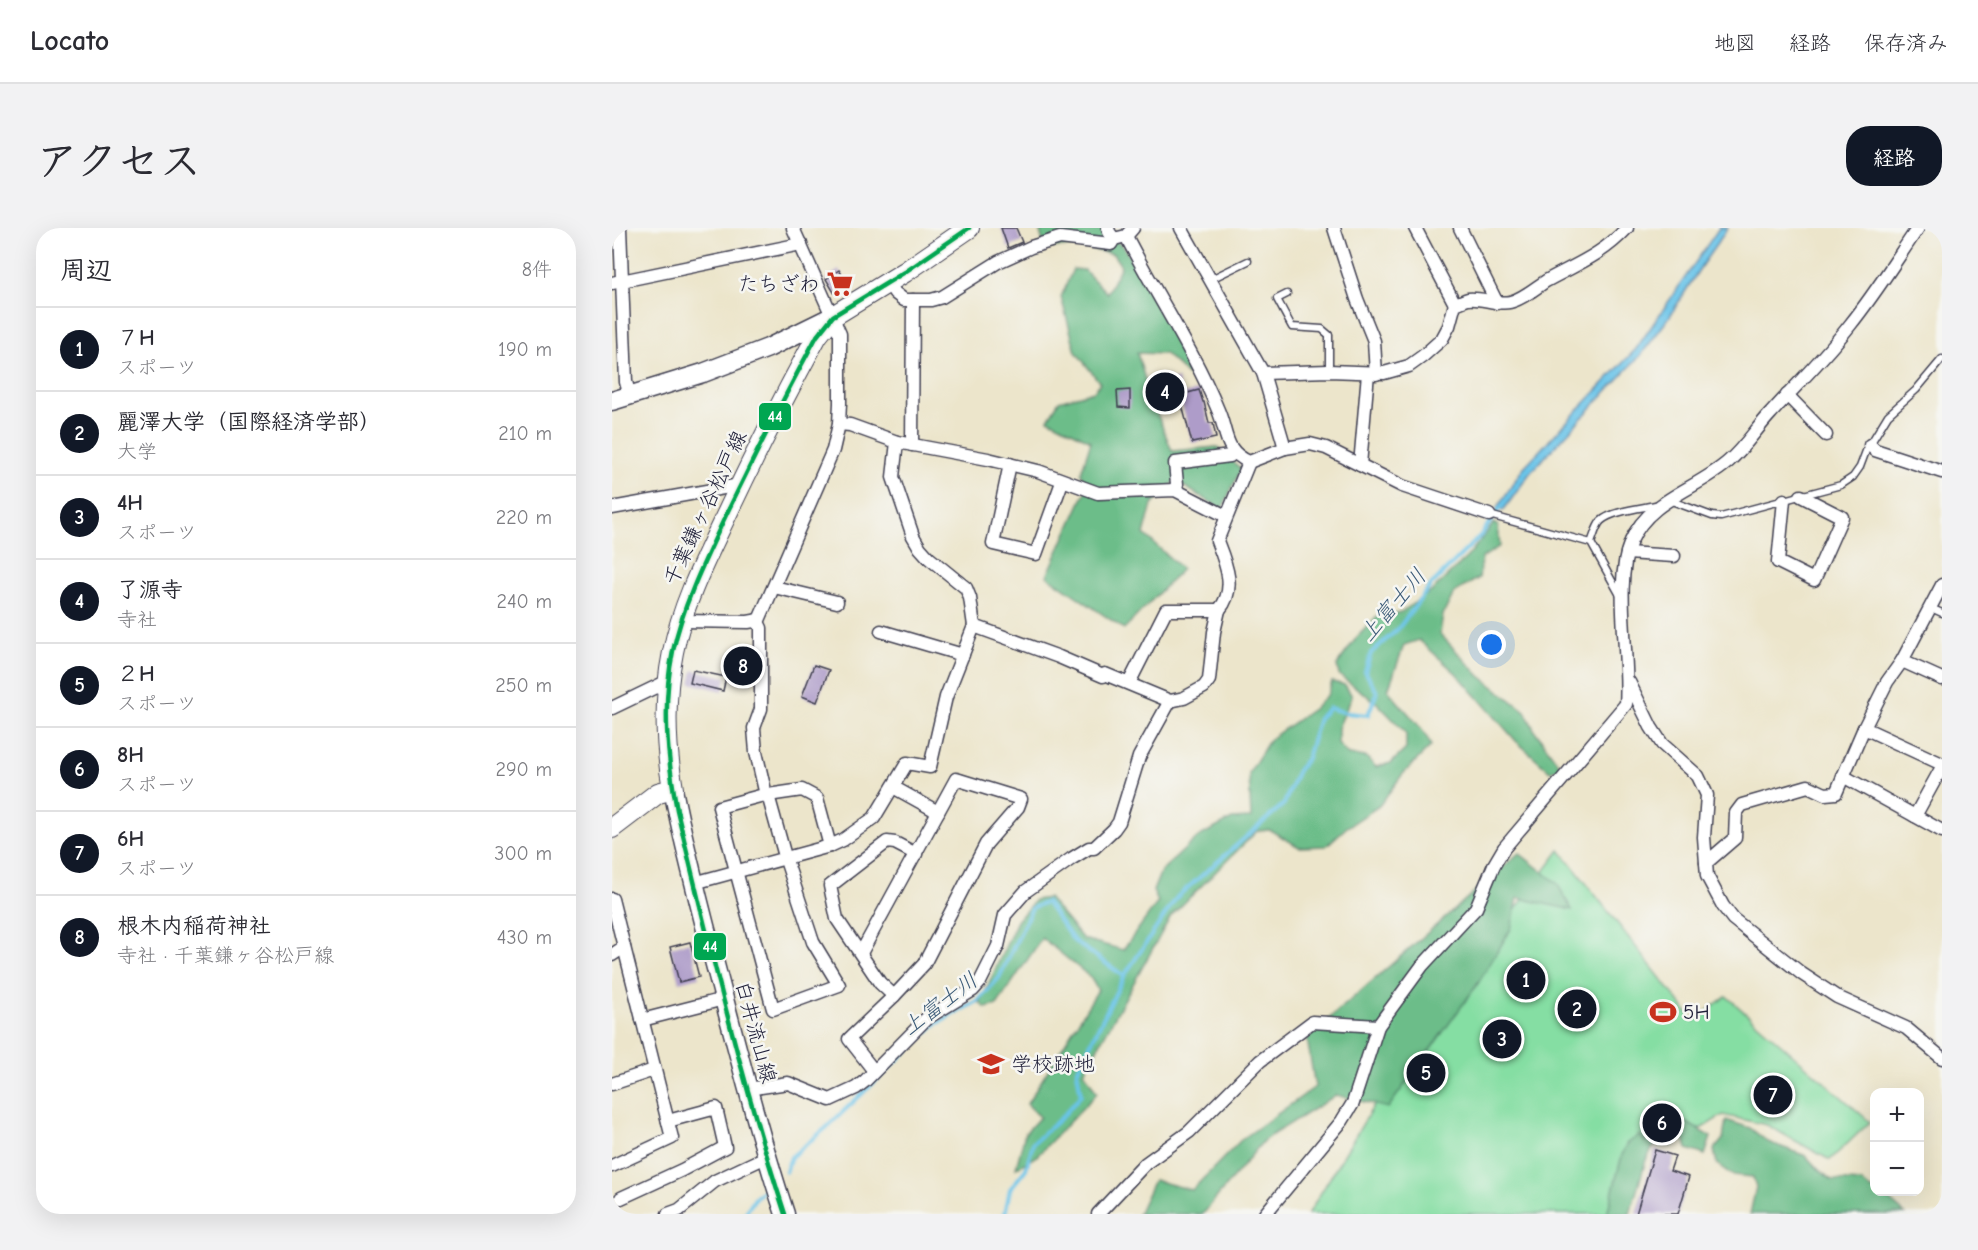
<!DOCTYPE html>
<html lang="ja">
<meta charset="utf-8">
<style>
body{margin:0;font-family:"Comic Neue","Klee One",sans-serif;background:#f2f2f3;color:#2b2b33}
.controls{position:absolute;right:18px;bottom:18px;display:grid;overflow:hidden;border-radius:12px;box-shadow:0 6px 24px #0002}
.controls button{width:54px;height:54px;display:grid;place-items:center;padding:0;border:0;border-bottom:2px solid #e1e1e2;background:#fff;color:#2b2b33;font:30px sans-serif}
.you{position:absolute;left:880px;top:417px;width:21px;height:21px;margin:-15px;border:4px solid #fff;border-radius:50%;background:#1a73e8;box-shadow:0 0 0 9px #1a73e833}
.badge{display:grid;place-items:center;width:39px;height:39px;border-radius:50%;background:#111827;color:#fff;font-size:20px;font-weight:700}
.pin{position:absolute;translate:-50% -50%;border:3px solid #fff;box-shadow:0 2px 6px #0006}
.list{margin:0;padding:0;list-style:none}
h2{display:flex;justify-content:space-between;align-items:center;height:78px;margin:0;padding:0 24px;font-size:26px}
h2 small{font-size:20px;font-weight:400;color:#7c7c81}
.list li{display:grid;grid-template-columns:39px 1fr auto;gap:18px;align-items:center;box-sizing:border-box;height:84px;padding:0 24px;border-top:2px solid #e1e1e2}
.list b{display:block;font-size:22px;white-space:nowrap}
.list p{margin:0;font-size:20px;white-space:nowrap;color:#7c7c81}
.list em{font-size:20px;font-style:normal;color:#7c7c81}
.map{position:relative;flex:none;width:1330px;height:986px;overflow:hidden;border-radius:24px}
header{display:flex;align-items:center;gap:36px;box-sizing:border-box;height:84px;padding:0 30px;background:#fff;border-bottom:2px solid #e1e1e2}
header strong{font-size:28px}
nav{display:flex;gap:33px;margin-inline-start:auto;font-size:21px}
.intro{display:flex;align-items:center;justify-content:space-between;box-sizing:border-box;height:144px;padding:0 36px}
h1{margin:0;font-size:42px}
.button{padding:15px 27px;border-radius:24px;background:#111827;color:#fff;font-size:21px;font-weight:700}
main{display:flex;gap:36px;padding:0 36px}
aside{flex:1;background:#fff;border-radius:24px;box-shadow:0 6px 24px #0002}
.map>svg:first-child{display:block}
.green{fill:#85dea3;stroke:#54806f;stroke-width:1.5}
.forest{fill:#6cbd89;stroke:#477062;stroke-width:1.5}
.water{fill:#6bc4e9;stroke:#467392;stroke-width:1.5}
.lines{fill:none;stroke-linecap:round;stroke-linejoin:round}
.stream{stroke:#6bc4e9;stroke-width:4}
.building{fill:#ae9cc9}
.lane-casing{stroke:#403f51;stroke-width:9}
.street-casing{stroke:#403f51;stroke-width:15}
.secondary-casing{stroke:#403f51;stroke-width:21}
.primary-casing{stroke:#403f51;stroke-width:22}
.lane{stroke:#fff;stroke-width:6}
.street{stroke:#fff;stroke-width:12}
.secondary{stroke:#fff;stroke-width:18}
.primary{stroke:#fff;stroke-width:20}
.bus-1-casing{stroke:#f6f6f2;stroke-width:9}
.bus-1{stroke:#00a651;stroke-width:4.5}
.labels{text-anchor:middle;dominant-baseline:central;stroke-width:5;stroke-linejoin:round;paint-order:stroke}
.poi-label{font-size:21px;fill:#22223b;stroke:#f6f6f2;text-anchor:start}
.street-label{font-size:21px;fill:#22223b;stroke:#f6f6f2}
.water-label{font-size:22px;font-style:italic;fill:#3c5b78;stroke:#f6f6f2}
.line-badge{stroke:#f6f6f2;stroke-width:2}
.badge-label{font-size:16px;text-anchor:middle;font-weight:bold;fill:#fff}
</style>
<header>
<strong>Locato</strong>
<nav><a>地図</a><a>経路</a><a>保存済み</a></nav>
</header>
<div class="intro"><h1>アクセス</h1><a class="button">経路</a></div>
<main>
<aside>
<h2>周辺<small>8件</small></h2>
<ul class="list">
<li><span class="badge">1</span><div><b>７H</b><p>スポーツ</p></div><em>190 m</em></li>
<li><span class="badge">2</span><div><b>麗澤大学（国際経済学部）</b><p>大学</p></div><em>210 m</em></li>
<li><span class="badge">3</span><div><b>4H</b><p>スポーツ</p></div><em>220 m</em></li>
<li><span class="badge">4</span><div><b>了源寺</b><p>寺社</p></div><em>240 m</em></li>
<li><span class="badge">5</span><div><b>２H</b><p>スポーツ</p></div><em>250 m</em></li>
<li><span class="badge">6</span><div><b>8H</b><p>スポーツ</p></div><em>290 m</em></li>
<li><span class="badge">7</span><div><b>6H</b><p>スポーツ</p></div><em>300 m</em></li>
<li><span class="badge">8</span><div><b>根木内稲荷神社</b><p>寺社 · 千葉鎌ヶ谷松戸線</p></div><em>430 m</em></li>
</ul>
</aside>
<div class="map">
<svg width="1330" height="986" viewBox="0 0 1330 986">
<rect width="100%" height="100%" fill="#f6f6f2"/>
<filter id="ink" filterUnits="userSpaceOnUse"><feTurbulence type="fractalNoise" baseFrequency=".0167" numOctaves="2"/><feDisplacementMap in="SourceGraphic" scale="12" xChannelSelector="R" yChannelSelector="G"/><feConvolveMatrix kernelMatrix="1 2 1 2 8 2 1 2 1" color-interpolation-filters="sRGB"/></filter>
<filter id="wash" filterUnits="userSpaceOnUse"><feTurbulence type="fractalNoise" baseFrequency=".008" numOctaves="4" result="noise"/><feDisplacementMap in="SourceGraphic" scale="24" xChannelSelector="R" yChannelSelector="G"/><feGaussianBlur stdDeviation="1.35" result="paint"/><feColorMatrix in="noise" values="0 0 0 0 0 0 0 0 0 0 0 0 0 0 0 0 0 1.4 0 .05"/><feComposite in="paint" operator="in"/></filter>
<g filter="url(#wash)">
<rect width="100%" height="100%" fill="#ece5cb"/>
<!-- green -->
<path class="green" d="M948 622 1082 793 1114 768 1258 894 1218 932 1155 897 1111 887 1090 900 1023 925 1011 986H696L781 846Z"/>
<!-- forest -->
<g class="forest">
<path d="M433 0H492V4L512 19 592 162 553 126 525 125 538 168 560 223 605 219 629 241 610 281 563 253 540 277 532 306 570 341 512 401 435 348 476 258 469 245 479 213 436 191 447 173 482 163 488 155 464 124 449 69 461 41 472 42 495 65 509 38 501 26 464 18 433 20 428 4Z"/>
<path d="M882 295 886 298 888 318 870 330 867 350 842 365 831 387 828 406 868 448 913 483 923 503 950 540 938 543 904 513 846 447 807 412 792 417 776 462C789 479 812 499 819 518L790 547 767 578 735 599 714 618 687 619 658 602 645 603 559 688 472 844 485 865 424 929 404 940 413 905 428 889 415 876 486 762 478 749 430 710 385 777 374 780 368 775 405 693 423 672 436 670 471 711 511 722 546 674 541 663 549 643 586 609 620 591 639 590 637 545 658 511 701 481 716 466 720 454 733 457 740 468 726 500V516L736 527 754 529 764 539 779 535 794 521V505L765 475 727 447 725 437 745 409 765 389 789 384 820 363 856 328Z"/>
<path d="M907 625 945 655 960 682 906 670 899 701 865 757 776 880 724 867 652 912 591 986H526L542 952 580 962 629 912 703 859 695 810Z"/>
<path d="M1114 892 1138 900 1156 914 1194 928 1207 942 1220 952 1249 954 1277 972 1293 986H1138L1144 959 1141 949 1120 947 1105 936 1102 922 1111 911Z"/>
<path d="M1072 893 1099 909 1093 927 1075 921 1072 910 1060 918H1042L1034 932 1018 986H995L1010 927 1016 915 1028 907 1033 913 1042 906Z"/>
</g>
<!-- water -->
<path class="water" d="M1107 0H1116L1090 37 1056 91 1029 127 918 245 891 283 885 280 912 239 1024 121Z"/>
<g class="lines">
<!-- stream -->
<g class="stream">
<path d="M174 944 179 929 214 900 321 798 366 773 387 750 420 680 434 674 462 713 512 748 565 669 672 576 685 544 695 530 707 490 717 480 735 485 756 487 765 464 753 443 759 425 786 401 819 357 869 307 890 277"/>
<path d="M133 986 143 970 153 961"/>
<path d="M393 986 398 961 414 941 421 915 450 889 469 867 465 843 512 748"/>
</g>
</g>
<g id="blocks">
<!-- building -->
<g class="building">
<path d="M389 0H404L410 14 396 20Z"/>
<path d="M227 42 237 57 223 66 214 51Z"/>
<path d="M558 148V152L566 151 568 167 587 162 591 174H592L597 195H601L604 210 580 215 570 177 551 180V176L541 177 538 155 546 153V149Z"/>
<path d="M518 162V180L506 179 505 163Z"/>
<path d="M123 428 140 430 139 455 122 454Z"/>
<path d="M202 437 217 442 205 474 190 468Z"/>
<path d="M81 442 114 449 111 463 78 455Z"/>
<path d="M78 714 87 749 67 754 58 719Z"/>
<path d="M1043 922 1063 928 1058 943 1077 949 1066 986H1024Z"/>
</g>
</g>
</g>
<g filter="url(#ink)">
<use href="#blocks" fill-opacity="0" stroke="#403f51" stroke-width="1.5"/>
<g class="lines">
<!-- lane casing -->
<g class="lane-casing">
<g id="lane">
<path d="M599 51 636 33"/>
<path d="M675 66 665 71 680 99 710 101 717 107V143"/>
<path d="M1057 272 1100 288 1109 289 1229 257 1241 249 1248 239 1254 223 1276 187 1304 162 1330 131"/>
<path d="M877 287 979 315 1009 369"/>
<path d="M979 315C982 308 984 298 989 293 999 283 1030 280 1044 277"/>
<path d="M1319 380 1330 385"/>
</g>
</g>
<!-- street casing -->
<g class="street-casing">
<g id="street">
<path d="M8 0 14 154 18 168"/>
<path d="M496 0 497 4 502 11"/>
<path d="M569 0 651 145 673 220"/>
<path d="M722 0 745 71 762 113 764 146"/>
<path d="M803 0 843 76"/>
<path d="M848 0 885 75"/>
<path d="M514 8C544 67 581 121 606 182 616 205 611 222 637 234L673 220 698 216 714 220 790 258 877 287"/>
<path d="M0 55 189 16"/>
<path d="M276 55 283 65 292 72H319L330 69 386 34 419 19 448 10 499 16 502 11 514 8 521 0"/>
<path d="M651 145 717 143 772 145 797 138 811 128 830 111 837 98 843 76C847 75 852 72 856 71 869 69 884 77 898 74 911 71 923 60 934 53 965 36 990 27 1015 0"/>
<path d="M1175 167 1214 207"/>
<path d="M227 196 238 197 285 214 376 231 426 243 486 265 563 262 614 288"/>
<path d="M300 217 301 72"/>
<path d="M1258 217 1263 222 1330 244"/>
<path d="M398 236 381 316 424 326 450 254"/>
<path d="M748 237 756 145"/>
<path d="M563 262 565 256 563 235 618 228 621 225"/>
<path d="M1172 272 1166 334 1202 352 1230 289 1189 268"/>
<path d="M0 280 128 257"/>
<path d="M1015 325 1062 328"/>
<path d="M162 359 225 374"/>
<path d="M607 382C625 361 614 336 605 313L637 234"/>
<path d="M145 392 149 400V481L142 500 144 524 154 567"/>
<path d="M70 393 136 394 147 392 221 222 227 196 228 175V106L181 0"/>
<path d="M362 398 447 429 491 448 493 446 558 473 572 470 592 459 597 452 602 404 607 382H554L517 455"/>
<path d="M269 403 351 427"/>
<path d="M1290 433 1330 451"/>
<path d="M1017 454 1039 499 1050 516 1086 548 1095 567 1092 609 1095 648 1111 678 1121 691 1190 746 1225 769 1294 800 1330 830"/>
<path d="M0 480 56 453"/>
<path d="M1252 500 1330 536"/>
<path d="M1231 548 1330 603"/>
<path d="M281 559 326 584"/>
<path d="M156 567 174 632 201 714 227 757 161 781 107 579 148 568 156 567 190 562 205 570 218 618"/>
<path d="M1303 588 1330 539"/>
<path d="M1094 635 1123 610 1124 585 1130 577 1196 558 1213 566 1224 565 1252 500 1275 454 1290 433 1330 357"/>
<path d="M82 655 218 618 231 612 262 590 295 535 318 539 334 469 362 398 358 370 354 360 317 330 308 320 301 308 281 249 285 214"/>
<path d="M0 671 60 910 0 938"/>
<path d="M249 725 344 551 409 571 406 579 374 616 312 736 282 768 237 811 262 843"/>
<path d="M0 727 12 719"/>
<path d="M282 768 268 755 225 691 218 658 275 614 283 615 304 626"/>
<path d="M30 792 112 771"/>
<path d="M0 856 42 842"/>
<path d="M136 861 176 855 218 872 244 860 253 853 315 790 361 762 368 754 386 718 393 687 414 663 459 631 477 620H482L502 601 507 594 527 529 558 473"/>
<path d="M9 970 70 942 113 919 104 880 56 893"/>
<path d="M56 986 67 982 103 953 154 929"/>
<path d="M486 986 534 935 577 904 648 833 700 794 766 798"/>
<path d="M653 986 730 893 741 875 766 798 810 738 864 680 882 637 892 620 1014 476C1018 428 1001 355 1019 313 1037 271 1086 261 1117 233 1133 219 1144 201 1159 185 1185 156 1214 128 1238 97 1263 66 1284 32 1306 0"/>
</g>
</g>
<!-- secondary casing -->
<g class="secondary-casing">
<g id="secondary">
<path d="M0 173 91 145 156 120 221 88"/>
<path d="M61 561C73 624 90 686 106 748 127 828 147 907 173 986"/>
</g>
</g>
<!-- primary casing -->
<g class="primary-casing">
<path id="primary" d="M0 600 46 565 61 561C53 516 52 469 61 424 70 378 92 334 112 292 141 230 172 169 205 108L221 88 293 44 357 0"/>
</g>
<!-- lane -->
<use href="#lane" class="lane"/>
<!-- street -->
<use href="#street" class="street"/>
<!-- secondary -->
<use href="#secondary" class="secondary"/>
<!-- primary -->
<use href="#primary" class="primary"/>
<!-- bus-1 casing -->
<g class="bus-1-casing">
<path id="bus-1" d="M173 986C130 854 97 717 65 582 55 529 50 476 61 423 71 376 94 330 114 287 143 227 173 167 205 108L221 88 293 44 357 0"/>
</g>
<!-- bus-1 -->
<use href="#bus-1" class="bus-1"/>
</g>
</g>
<!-- icons -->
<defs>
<g id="supermarket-bare" transform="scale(2.07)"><path d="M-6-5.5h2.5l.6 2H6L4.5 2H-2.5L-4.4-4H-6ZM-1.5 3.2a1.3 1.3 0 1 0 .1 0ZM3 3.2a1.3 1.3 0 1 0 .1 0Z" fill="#c8321e" stroke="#f6f6f2" stroke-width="2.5" paint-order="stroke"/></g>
<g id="stadium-bare" transform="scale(2.07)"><path d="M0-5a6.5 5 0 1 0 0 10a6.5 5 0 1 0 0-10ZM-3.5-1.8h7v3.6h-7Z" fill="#c8321e" stroke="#f6f6f2" stroke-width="2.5" paint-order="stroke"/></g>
<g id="school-bare" transform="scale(2.07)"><path d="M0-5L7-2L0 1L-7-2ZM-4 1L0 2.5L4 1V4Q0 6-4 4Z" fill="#c8321e" stroke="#f6f6f2" stroke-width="2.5" paint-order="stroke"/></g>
</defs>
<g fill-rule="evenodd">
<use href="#supermarket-bare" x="228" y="56"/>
<use href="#stadium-bare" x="1051" y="784"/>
<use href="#school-bare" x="379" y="836"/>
</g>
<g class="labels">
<!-- poi labels -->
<g class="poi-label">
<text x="208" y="56" text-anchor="end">たちざわ</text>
<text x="1071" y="784">5H</text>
<text x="399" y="836">学校跡地</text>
</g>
<!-- street labels -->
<g class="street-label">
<text transform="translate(93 280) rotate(-65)">千葉鎌ヶ谷松戸線</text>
<text transform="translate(144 804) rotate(75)">白井流山線</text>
</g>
<!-- water labels -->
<g class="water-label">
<text transform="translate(781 377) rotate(-49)">上富士川</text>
<text transform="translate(328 776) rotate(-37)">上富士川</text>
</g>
</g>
<g class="line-badge">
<rect x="146" y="174" width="34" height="29" rx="6" fill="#00a651"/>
<rect x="81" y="704" width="34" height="29" rx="6" fill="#00a651"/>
</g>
<g class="badge-label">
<text x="163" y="194">44</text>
<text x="98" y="724">44</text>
</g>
</svg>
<div class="controls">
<button>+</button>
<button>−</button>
</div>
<div class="you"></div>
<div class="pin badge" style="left:914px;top:752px">1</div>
<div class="pin badge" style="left:965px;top:781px">2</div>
<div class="pin badge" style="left:890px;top:811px">3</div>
<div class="pin badge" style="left:553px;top:164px">4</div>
<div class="pin badge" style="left:814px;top:845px">5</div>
<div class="pin badge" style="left:1050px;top:895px">6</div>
<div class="pin badge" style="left:1161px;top:867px">7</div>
<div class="pin badge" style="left:131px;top:438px">8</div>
</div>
</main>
